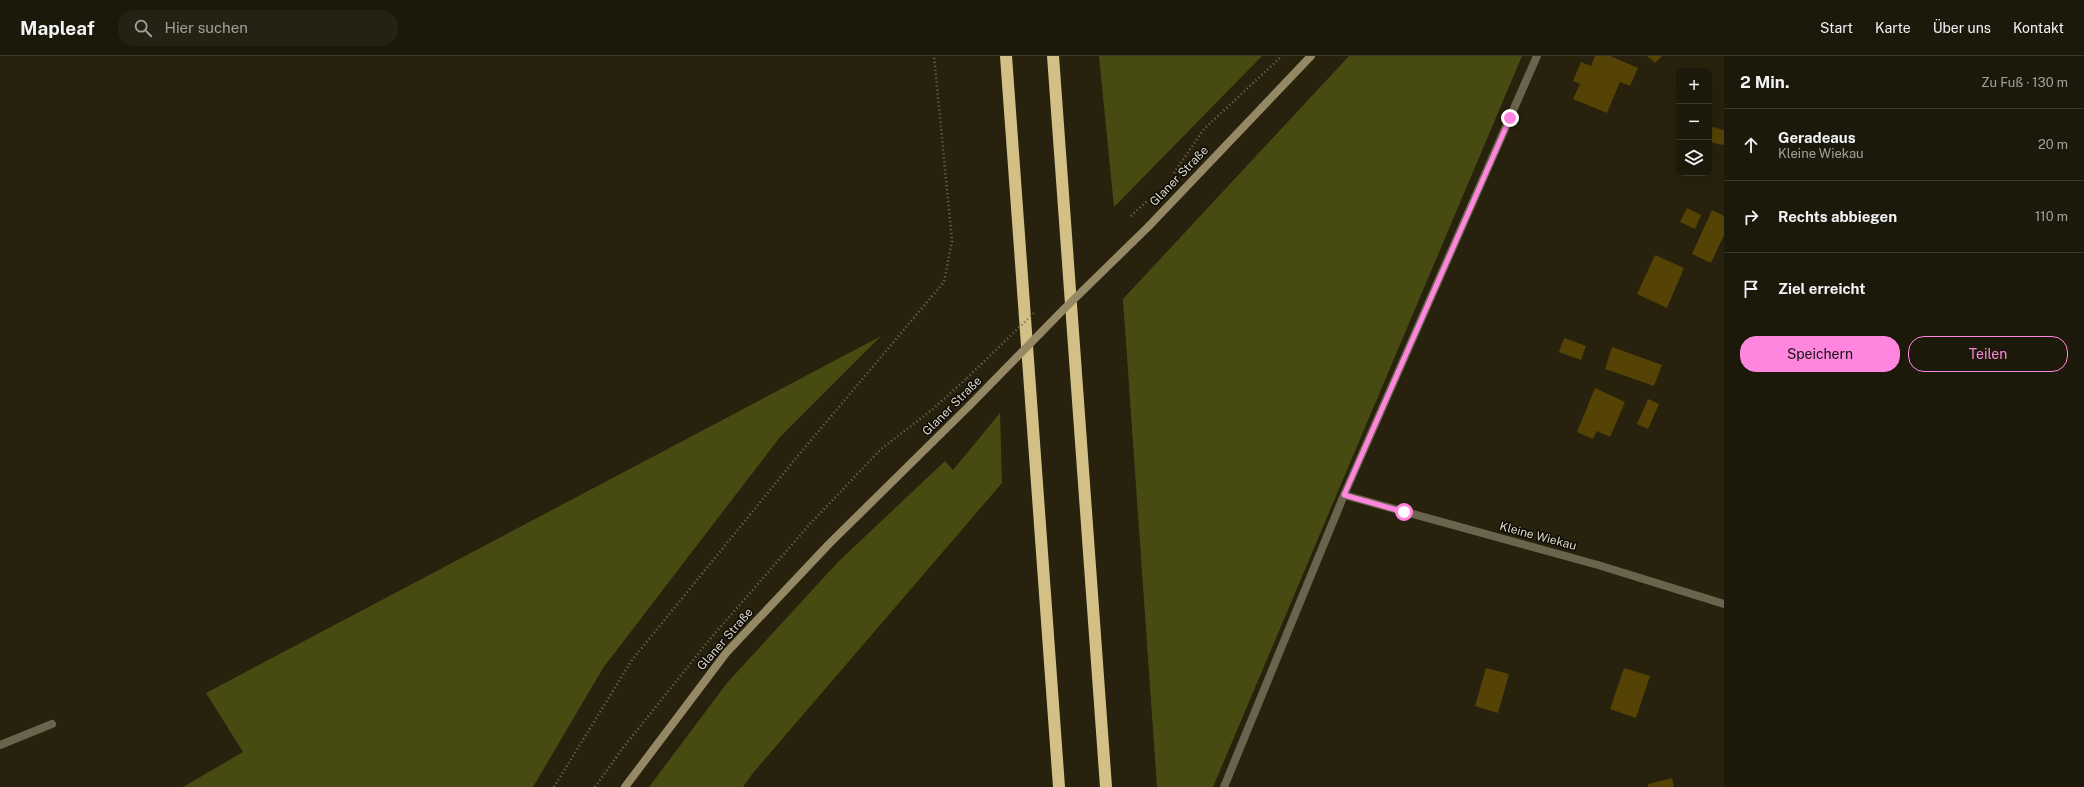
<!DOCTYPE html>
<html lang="de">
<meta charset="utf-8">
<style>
body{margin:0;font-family:"Public Sans",sans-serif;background:#252213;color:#f1f3f6}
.controls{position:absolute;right:12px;top:12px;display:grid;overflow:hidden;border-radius:8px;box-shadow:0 4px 16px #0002}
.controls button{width:36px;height:36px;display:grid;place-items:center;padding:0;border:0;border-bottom:1px solid #3b382b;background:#1d190a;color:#f1f3f6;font:20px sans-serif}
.stop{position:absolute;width:12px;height:12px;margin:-9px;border:3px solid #ff85df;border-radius:50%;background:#fff}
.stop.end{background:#ff85df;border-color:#fff;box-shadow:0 1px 4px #0008}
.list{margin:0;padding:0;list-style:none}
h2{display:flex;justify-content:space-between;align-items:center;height:52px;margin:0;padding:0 16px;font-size:17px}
h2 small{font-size:13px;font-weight:400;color:#a0a09c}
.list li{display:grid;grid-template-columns:26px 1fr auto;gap:12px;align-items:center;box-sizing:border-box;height:72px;padding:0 16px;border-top:1px solid #3b382b}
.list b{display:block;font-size:15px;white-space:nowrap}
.list p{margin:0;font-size:13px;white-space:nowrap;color:#a0a09c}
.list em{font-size:13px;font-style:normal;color:#a0a09c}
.actions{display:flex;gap:8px;padding:12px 16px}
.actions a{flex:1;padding:9px 0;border:1px solid #ff85df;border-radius:16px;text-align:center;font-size:14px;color:#ff85df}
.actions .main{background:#ff85df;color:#111}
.icon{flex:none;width:22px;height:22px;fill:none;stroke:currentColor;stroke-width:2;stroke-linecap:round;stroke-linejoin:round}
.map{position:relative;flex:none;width:1724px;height:731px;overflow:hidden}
header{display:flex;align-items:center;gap:24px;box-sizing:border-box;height:56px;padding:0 20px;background:#1d190a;border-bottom:1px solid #3b382b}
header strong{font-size:19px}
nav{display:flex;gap:22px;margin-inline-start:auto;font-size:14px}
.search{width:280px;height:36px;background:#252213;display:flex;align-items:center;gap:10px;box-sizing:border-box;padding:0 14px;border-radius:16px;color:#a0a09c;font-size:15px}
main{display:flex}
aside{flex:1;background:#1d190a}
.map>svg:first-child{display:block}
.forest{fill:#484b11}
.building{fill:#544304}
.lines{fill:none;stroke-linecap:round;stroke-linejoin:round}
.path{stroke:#736e5d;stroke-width:2.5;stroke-dasharray:1 3;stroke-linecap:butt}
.lane{stroke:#6a634d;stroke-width:8}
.street{stroke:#6a634d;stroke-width:8}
.secondary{stroke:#948964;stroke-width:8}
.highway{stroke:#d2c086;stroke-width:12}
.path-bridge{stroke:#736e5d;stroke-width:2.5;stroke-dasharray:1 3;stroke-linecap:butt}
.secondary-bridge{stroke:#948964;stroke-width:8}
.route{stroke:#ff85df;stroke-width:5}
.labels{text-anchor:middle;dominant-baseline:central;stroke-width:3;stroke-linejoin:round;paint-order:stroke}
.street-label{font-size:12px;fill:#dcd8cb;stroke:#0d0b04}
</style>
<header>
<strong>Mapleaf</strong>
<div class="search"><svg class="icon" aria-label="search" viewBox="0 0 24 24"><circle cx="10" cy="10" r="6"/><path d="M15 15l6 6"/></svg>Hier suchen</div>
<nav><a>Start</a><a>Karte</a><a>Über uns</a><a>Kontakt</a></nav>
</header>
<main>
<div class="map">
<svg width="1724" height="731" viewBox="0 0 1724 731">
<rect width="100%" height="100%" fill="#27210d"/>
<!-- forest -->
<g class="forest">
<path d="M1099 0H1262L1114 151Z"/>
<path d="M1349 0H1522L1213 731H1157L1123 243Z"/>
<path d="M881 280 780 381 603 612 533 731H183L243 696 206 637Z"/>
<path d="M1000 357 1002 427 753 717 743 731H649L727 627 838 506 945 405 953 414Z"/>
</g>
<!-- building -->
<g class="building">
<path d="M1595 0H1610L1638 12 1630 30 1620 26 1607 57 1573 43 1580 28 1573 25 1581 6 1591 10Z"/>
<path d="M1647 0H1662L1655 7Z"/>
<path d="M1709 70 1724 74V89L1709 86Z"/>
<path d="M1687 152 1701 159 1695 173 1680 166Z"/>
<path d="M1712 154 1724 160V179L1711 207 1692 198Z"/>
<path d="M1655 199 1684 212 1667 252 1637 238Z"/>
<path d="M1564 282 1586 290 1581 304 1559 296Z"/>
<path d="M1612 291 1662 309 1654 330 1605 313Z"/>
<path d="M1595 332 1625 346 1610 381 1597 375 1593 383 1577 376Z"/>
<path d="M1648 343 1659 348 1648 373 1637 368Z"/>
<path d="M1486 612 1509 618 1498 657 1475 650Z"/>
<path d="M1624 612 1650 620 1636 662 1610 653Z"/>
<path d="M1672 722 1674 731H1648V728Z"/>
</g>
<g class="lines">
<!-- path -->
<g class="path">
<path d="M1174 117 1204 73 1282 0"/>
<path d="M554 731 632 604 796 402 944 226 952 185 934 0"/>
<path d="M595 731 622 693 710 583 810 468 881 393 933 353 967 322"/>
</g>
<!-- lane -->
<path class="lane" d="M0 689 52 668"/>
<!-- street -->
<g class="street">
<path d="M1344 439 1598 509 1724 548"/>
<path d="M1224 731 1344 439 1537 0"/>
</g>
<!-- secondary -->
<g class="secondary">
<path d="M1149 170 1311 0"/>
<path d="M625 731 726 597 829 488 969 350"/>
</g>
<!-- highway -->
<g class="highway">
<path d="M1006 0 1059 731"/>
<path d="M1053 0 1106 731"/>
</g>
<!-- path-bridge -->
<g class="path-bridge">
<path d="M1131 160 1147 145"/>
<path d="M967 322 1034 257"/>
</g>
<!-- secondary-bridge -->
<path class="secondary-bridge" d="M969 350 1063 254 1149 170"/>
</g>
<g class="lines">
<!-- route -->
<path class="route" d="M1404 456 1344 439 1510 62"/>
</g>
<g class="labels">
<!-- street labels -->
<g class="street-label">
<text transform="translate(1179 120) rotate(-46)">Glaner Straße</text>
<text transform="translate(952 350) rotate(-45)">Glaner Straße</text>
<text transform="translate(1538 480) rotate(15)">Kleine Wiekau</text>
<text transform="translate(725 583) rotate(-49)">Glaner Straße</text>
</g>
</g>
</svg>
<div class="controls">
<button>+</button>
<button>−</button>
<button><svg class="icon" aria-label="layers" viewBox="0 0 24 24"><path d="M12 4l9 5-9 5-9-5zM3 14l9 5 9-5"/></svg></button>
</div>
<div class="stop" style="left:1404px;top:456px"></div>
<div class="stop end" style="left:1510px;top:62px"></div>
</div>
<aside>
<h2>2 Min.<small>Zu Fuß · 130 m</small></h2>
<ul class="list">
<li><svg class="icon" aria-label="ahead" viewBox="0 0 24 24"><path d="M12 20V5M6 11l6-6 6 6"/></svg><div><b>Geradeaus</b><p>Kleine Wiekau</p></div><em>20 m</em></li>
<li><svg class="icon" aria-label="right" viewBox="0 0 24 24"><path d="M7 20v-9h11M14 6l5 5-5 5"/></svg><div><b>Rechts abbiegen</b></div><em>110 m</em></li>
<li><svg class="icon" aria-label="arrive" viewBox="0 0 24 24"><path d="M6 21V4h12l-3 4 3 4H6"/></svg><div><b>Ziel erreicht</b></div></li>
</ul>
<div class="actions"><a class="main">Speichern</a><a>Teilen</a></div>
</aside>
</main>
